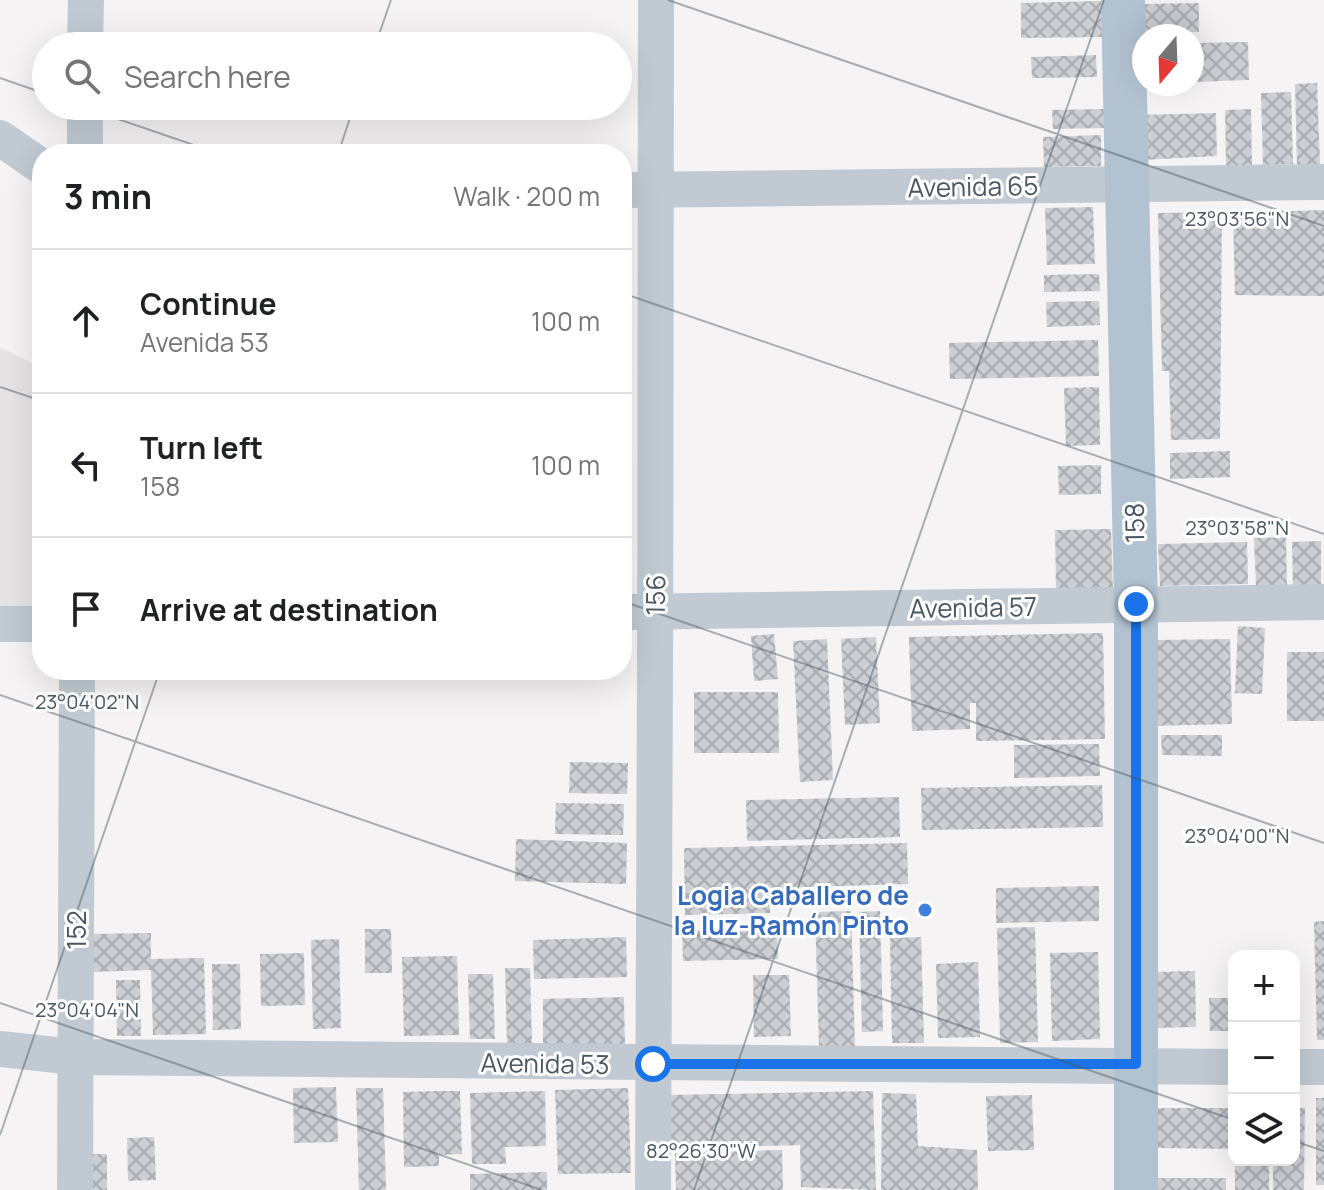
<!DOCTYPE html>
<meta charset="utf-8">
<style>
body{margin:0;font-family:Manrope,sans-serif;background:#f2f2f2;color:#202124}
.controls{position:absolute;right:24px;bottom:24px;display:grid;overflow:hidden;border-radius:16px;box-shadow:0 8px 32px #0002}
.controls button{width:72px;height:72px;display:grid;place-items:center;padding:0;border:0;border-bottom:2px solid #e0e0e0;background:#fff;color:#202124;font:40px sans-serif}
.compass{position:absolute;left:1132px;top:24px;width:72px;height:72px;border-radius:50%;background:#fff;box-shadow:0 8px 32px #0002;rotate:199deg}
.stop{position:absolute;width:24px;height:24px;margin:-18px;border:6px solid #1a73e8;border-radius:50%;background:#fff}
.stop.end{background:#1a73e8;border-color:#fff;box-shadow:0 2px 8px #0008}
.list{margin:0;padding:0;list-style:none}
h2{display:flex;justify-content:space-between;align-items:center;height:104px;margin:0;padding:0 32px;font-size:34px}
h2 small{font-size:26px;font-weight:400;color:#757577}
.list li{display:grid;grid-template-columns:52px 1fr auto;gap:24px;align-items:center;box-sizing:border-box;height:144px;padding:0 32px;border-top:2px solid #e0e0e0}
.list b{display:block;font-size:30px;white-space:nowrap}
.list p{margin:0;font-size:26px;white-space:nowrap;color:#757577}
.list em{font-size:26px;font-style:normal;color:#757577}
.icon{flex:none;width:44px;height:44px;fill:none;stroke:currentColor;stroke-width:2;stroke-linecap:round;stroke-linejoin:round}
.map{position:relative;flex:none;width:1324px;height:1190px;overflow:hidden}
.search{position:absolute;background:#fff;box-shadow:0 8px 32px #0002;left:32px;top:32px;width:600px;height:88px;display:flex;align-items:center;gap:20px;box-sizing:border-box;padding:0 28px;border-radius:44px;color:#757577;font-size:30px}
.panel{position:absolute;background:#fff;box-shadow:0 8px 32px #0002;left:32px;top:144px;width:600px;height:536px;border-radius:32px}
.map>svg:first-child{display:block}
.education{fill:#e6e4e5}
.building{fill:url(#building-cross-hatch)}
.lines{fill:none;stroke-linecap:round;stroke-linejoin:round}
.minor{stroke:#c1cad2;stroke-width:36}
.major{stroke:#b3c2d1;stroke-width:44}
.route{stroke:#1a73e8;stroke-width:10}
.ticks{fill:none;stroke:#4a5661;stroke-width:2;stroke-opacity:0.45}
.shop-dot{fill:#3f7fe0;stroke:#fff;stroke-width:3}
.labels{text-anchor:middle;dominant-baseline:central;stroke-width:6;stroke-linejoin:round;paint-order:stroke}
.street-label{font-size:26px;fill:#4a5661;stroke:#fff}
.shop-label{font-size:26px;font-weight:bold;fill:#366cbe;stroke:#fff;text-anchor:end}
.ticks-label{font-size:20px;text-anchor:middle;fill:#4a5661;stroke:#fff;stroke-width:6;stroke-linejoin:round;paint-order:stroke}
</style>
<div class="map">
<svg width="1324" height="1190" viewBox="0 0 1324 1190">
<defs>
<pattern id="building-cross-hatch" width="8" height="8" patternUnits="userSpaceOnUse" patternTransform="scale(2)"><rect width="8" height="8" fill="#cdcfd5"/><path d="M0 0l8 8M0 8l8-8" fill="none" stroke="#a8abb0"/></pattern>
</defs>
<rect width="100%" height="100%" fill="#f5f3f3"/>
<!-- education -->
<path class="education" d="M0 347 42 368V607L0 606Z"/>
<!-- building -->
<g class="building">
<path d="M1101 1 1102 37 1021 38V3Z"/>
<path d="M1199 3V32L1143 33 1142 4Z"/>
<path d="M1248 42 1249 80 1192 82V43Z"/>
<path d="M1096 55 1097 77 1032 78 1031 57Z"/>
<path d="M1317 83 1320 164 1297 165 1295 84Z"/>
<path d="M1291 92 1293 164 1263 165 1261 93Z"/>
<path d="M1106 109V128L1053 129 1052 110Z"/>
<path d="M1251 109 1252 165 1226 166 1225 110Z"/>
<path d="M1216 113 1217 156 1142 160 1141 115Z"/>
<path d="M1101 135V166L1044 167 1043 137Z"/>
<path d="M1093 207 1095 264 1047 265 1045 208Z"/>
<path d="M1324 210V296L1235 295 1233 213Z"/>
<path d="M1222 212 1220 439 1171 440 1169 371H1162L1158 213Z"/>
<path d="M1099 274 1100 291 1044 292V275Z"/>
<path d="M1099 301 1100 325 1047 327 1046 302Z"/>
<path d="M1098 340 1099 376 950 379 949 343Z"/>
<path d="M1099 387 1100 445 1066 446 1064 388Z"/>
<path d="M1230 451V477L1170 479V453Z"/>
<path d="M1101 465V494L1059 495 1058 466Z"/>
<path d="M1111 529 1113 591 1056 592 1055 530Z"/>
<path d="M1286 537 1287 587H1256L1254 538Z"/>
<path d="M1321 541V588L1293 589 1292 542Z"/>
<path d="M1247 542 1248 584 1160 586 1158 544Z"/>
<path d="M1238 626 1265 628 1262 694 1235 693Z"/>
<path d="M1103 633 1105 739 976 741V703H970V729L912 731 909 637Z"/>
<path d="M774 634 778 679 754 681 751 636Z"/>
<path d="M876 637 880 723 845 725 841 639Z"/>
<path d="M827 639 833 780 800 782 793 641Z"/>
<path d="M1230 639 1232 724 1149 726 1152 640Z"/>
<rect x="1287" y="652" width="37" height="69"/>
<path d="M694 692H778L779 753H694Z"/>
<path d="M1161 735H1222V756L1162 755Z"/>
<path d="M1099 744 1100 776 1014 778V745Z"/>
<path d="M570 762 628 763 627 794 569 793Z"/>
<path d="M1102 785 1103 827 922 830 921 788Z"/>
<path d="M899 797 900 837 747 841 746 800Z"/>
<path d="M556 803 624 804 623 835 555 834Z"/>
<path d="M516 839 627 843 626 884 515 881Z"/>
<path d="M907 843 908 884 770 888V913L685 915 684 848Z"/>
<path d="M1099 886V921L996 923V888Z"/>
<path d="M851 911 855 1046 819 1047 815 912Z"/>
<path d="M880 911 883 1031 862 1032 859 912Z"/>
<path d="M1324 921V1040H1317L1314 922Z"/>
<path d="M1035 927 1038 1042 1000 1043 997 928Z"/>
<path d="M365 929H391L392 973H365Z"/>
<path d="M777 929 778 959 683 961 682 931Z"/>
<path d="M151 933V959L204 958 206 1034 153 1035 151 970 90 972 89 934Z"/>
<path d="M626 937 627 977 534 979 533 940Z"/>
<path d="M921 937 924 1043H892L890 938Z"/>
<path d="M339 939 341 1028 313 1029 311 940Z"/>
<path d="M1098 952 1100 1039 1052 1041 1050 953Z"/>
<path d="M304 953 305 1005 261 1006 260 954Z"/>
<path d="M457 956 459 1035 404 1036 402 957Z"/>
<path d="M978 962 980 1037 938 1038 936 964Z"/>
<path d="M212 964H240L241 1029 213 1030Z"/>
<path d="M505 968H530L532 1043 507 1044Z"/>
<path d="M1195 971 1196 1027 1153 1028 1152 972Z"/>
<path d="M468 974H493L495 1039H470Z"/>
<path d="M753 975H789L791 1036 754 1037Z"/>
<path d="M116 980H140L141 1036H117Z"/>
<path d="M624 997 625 1044 543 1046V999Z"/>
<path d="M1209 998H1234V1031H1210Z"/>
<path d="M336 1087 338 1142 294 1143 293 1088Z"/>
<path d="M356 1088H383L386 1190H359Z"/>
<path d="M628 1088 631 1173 558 1174 555 1090Z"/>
<path d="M437 1091H460L462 1154 439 1155V1166L404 1167 403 1092Z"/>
<path d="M545 1091 546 1146 505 1147 506 1164H472L470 1093Z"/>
<path d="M873 1091 876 1190 801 1187 800 1145 671 1148 670 1095Z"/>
<path d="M882 1093 916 1094 918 1146 977 1150 978 1190H881Z"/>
<path d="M1032 1095 1034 1150 988 1151 986 1096Z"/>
<rect x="1316" y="1098" width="8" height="87"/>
<path d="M1157 1108H1234V1149L1157 1148Z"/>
<path d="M1294 1108H1305L1304 1190H1273V1160H1294Z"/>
<path d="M154 1137 156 1180 128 1181 127 1138Z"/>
<path d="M782 1150 783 1190H676L675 1153Z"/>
<path d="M81 1154H107V1190H82Z"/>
<rect x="1235" y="1166" width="34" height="24"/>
<path d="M547 1172V1190H470V1174Z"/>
<rect x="1154" y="1178" width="72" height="12"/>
</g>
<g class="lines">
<!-- minor -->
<g class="minor">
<path d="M85 46 86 0"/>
<path d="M0 138 42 167"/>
<path d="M85 154V106"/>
<path d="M622 190 1324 182"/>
<path d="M622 612 1324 602"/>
<path d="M0 624H42"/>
<path d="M0 1049 75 1057 1234 1067"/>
<path d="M1294 1067H1324"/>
<path d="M75 1190 77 670"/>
<path d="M653 1190C654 793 657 397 656 0"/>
</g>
<!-- major -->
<path class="major" d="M1123 0 1136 604V1190"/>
</g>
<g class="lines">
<!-- route -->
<path class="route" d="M653 1064H1136V604"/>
</g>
<!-- ticks -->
<path class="ticks" d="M668 0 1324 226M375 46 391 0M0 78 46 94M80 106 220 154M338 154 354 106M622 293 1324 534M0 387 42 401M622 601 1324 843M0 695 1234 1120M0 1003 542 1190M0 1135 160 670M1294 1141 1324 1151M694 1190 1104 0"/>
<!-- markers -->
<circle class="shop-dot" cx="925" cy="910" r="8"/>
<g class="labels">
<!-- street labels -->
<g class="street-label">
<text transform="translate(973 186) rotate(-1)">Avenida 65</text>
<text transform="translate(1134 523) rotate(-91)">158</text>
<text transform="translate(655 595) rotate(-89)">156</text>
<text transform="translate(973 607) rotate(-1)">Avenida 57</text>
<text transform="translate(76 930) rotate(-90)">152</text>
<text transform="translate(545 1063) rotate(1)">Avenida 53</text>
</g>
<!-- shop labels -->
<g class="shop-label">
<text x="909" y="895">Logia Caballero de<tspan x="909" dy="30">la luz-Ramón Pinto</tspan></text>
</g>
</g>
<g class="ticks-label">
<text x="1237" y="226">23°03'56"N</text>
<text x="1237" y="535">23°03'58"N</text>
<text x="87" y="709">23°04'02"N</text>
<text x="1237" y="843">23°04'00"N</text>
<text x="87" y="1017">23°04'04"N</text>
<text x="701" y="1158">82°26'30"W</text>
</g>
</svg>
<div class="controls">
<button>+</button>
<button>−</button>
<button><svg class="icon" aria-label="layers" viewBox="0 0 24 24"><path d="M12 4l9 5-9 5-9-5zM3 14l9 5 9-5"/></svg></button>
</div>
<svg class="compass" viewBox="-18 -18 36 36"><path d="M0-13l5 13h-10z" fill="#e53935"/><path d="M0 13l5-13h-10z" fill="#757577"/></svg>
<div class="stop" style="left:653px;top:1064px"></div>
<div class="stop end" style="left:1136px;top:604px"></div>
<div class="search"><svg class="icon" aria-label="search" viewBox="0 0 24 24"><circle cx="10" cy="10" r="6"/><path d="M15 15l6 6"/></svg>Search here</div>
<section class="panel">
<h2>3 min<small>Walk · 200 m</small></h2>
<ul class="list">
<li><svg class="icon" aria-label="ahead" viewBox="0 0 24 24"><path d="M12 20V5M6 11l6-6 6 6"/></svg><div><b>Continue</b><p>Avenida 53</p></div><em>100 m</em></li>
<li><svg class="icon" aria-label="left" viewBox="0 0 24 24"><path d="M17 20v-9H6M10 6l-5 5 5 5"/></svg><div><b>Turn left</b><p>158</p></div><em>100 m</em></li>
<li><svg class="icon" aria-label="arrive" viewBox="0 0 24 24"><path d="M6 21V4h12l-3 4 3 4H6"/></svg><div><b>Arrive at destination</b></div></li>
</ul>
</section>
</div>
